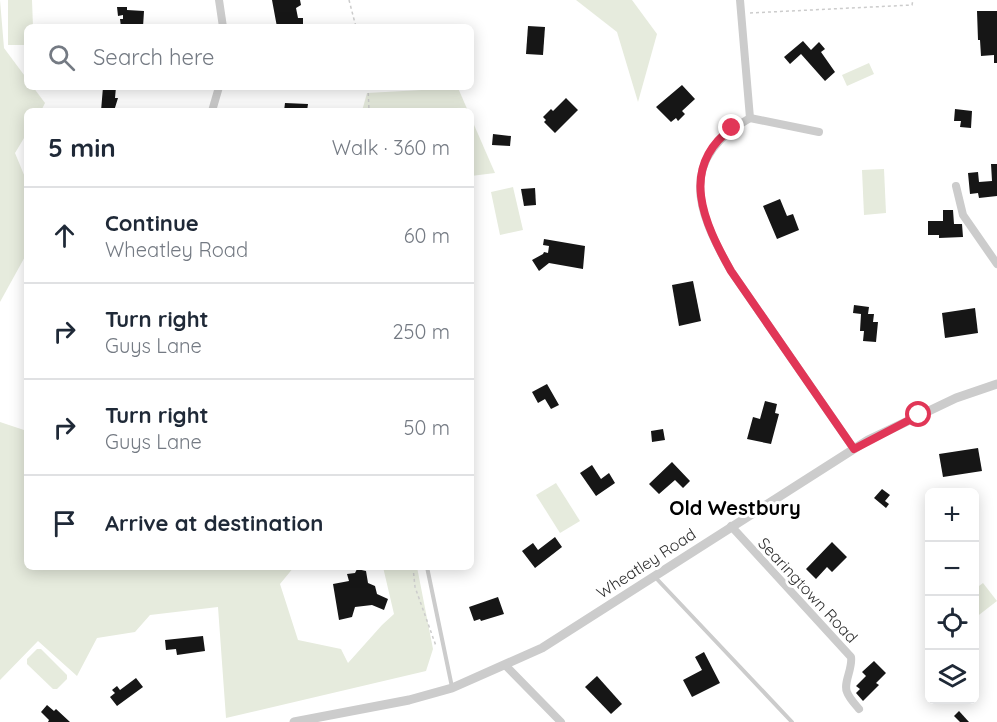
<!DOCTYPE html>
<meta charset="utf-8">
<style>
body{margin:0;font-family:Quicksand,sans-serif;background:#f2f2f3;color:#1f2937}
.controls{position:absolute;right:18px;bottom:18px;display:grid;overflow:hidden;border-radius:9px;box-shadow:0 3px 15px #0003}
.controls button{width:54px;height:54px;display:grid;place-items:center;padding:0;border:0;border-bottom:2px solid #e0e1e3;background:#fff;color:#1f2937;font:30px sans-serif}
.stop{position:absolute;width:18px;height:18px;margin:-14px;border:4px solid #e13657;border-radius:50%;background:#fff}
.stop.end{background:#e13657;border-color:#fff;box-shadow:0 2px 6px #0008}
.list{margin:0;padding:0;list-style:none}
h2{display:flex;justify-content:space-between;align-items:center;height:78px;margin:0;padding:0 24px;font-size:26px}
h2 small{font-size:20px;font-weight:400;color:#747a83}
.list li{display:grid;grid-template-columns:39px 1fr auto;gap:18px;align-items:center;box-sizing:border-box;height:96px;padding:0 24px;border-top:2px solid #e0e1e3}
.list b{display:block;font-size:22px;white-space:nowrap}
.list p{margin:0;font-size:20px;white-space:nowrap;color:#747a83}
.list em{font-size:20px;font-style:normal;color:#747a83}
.icon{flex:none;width:33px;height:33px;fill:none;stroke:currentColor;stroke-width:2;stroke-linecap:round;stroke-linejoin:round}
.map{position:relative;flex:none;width:997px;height:722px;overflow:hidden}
.search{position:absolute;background:#fff;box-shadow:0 3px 15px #0003;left:24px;top:24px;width:450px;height:66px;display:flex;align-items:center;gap:15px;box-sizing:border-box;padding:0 21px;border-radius:9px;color:#747a83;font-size:22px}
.panel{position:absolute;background:#fff;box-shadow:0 3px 15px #0003;left:24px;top:108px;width:450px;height:462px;border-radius:9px}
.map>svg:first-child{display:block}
.green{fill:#e6ebdd}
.building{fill:#161616}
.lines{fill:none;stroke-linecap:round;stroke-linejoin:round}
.path{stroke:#ccc;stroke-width:1.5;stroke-dasharray:3 3;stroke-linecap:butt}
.service{stroke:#ccc;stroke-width:4}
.minor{stroke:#ccc;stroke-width:8}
.tertiary{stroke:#ccc;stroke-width:9}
.route{stroke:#e13657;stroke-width:8}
.labels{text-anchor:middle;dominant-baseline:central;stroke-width:6;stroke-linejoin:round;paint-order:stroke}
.street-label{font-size:16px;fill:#2f2f2f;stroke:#fff}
.quarter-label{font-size:20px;font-weight:bold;fill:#000;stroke:#fff}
</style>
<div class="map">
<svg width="997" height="722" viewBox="0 0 997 722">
<rect width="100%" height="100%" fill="#fff"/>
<!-- green -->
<g class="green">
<path d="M0 0 4 48 27 79V87H33L45 103 41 111H27V133L15 153 27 182V253L0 302Z"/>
<path d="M8 0H32L33 27H27V45H8Z"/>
<path d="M576 0H632L657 34 638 102 617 32Z"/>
<path d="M869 63 874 74 847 86 842 75Z"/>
<path d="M458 88 468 111H362L367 93Z"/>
<path d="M471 118 495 173 471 176Z"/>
<path d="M884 169 886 213 864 215 862 170Z"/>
<path d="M513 187 523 230 500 235 491 192Z"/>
<path d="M0 422 27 431V567H294L280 584 298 640 341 649 348 663 382 625 394 614 383 567H417L433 649 426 671 226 718 218 607 150 615 135 632 97 638 77 676 38 641 0 680Z"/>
<path d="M556 483 580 521 560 533 536 495Z"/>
<path d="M983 583 997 601 975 618V589Z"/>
<path d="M37 649H41L67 675V679L57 689H53L27 664V659Z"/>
</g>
<!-- building -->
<g class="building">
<path d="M272 0H300L301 5 296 8 298 18H303V27H277Z"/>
<path d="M117 7H127V10L144 11 143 27H121L120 19H123V15L118 16Z"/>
<path d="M977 11H997V63H994V55L981 56 980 40H978Z"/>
<path d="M528 26 545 27 543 55 526 54Z"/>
<path d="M803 41 811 50 819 42 825 49 821 52 835 72 825 81 801 54 790 64 784 57Z"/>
<path d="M682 85 695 99 682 111 685 114 678 121 676 118 671 122 656 107Z"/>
<path d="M103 87H116L115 98H118L114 111H101Z"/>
<path d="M566 98 578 110 555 133 544 122 546 120 543 117 551 109 553 111Z"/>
<path d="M285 103 308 104 307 111H284Z"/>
<path d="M955 109 972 111 971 128 960 127 961 121H954Z"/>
<path d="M493 134 511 136 510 146 492 145Z"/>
<path d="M991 164H997V196L979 198 978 193 970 194 968 173 978 172 979 182 992 181Z"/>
<path d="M535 188 536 205 524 206 521 189Z"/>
<path d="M780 199 787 216 793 214 799 230 777 239 763 206Z"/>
<path d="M943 210H953L954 224H962L963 237 939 238V235H928V221H943Z"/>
<path d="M544 239 585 246 583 269 549 263 539 271 532 260 543 254 544 252 548 253 549 246 543 245Z"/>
<path d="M693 281 701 321 679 326 672 285Z"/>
<path d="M854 305 869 307 868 314H874L873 322H878L876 342 863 341 864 331H860L861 314 853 313Z"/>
<path d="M975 308 978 333 945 338 942 313Z"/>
<path d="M547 384 559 405 551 409 545 399 538 403 532 392Z"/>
<path d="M765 401 777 404 775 413 779 414 771 444 747 439 753 417 760 419Z"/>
<path d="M663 429 665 440 652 442 651 431Z"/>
<path d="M978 448 982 471 943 477 939 454Z"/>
<path d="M672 462 690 481 683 488 675 480 659 494 649 484Z"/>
<path d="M592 465 601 479 609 473 615 483 596 496 580 473Z"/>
<path d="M882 489 890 495 885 501 889 504 886 508 874 498Z"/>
<path d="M555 537 562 547 535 568 522 551 533 543 538 550Z"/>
<path d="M832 542 847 557 832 572 827 567 816 579 806 569Z"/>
<path d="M357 569 366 571 368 583 375 586 377 594 388 599 384 610 372 605 355 607 352 617 339 620 333 584 349 581 347 574 355 573Z"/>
<path d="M498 597 504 614 481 621 480 619 474 621 469 607Z"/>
<path d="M203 636 205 651 177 655 176 649 166 650 165 640Z"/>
<path d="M704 652 720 683 692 697 683 680 702 670 695 657Z"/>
<path d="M874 661 886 673 876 683 879 685 863 701 856 693 860 689 856 686 866 676 862 672Z"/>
<path d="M597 676 622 704 611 714 585 687Z"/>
<path d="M136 678 143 687 117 706 110 697 115 693 112 690 117 686 120 690Z"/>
<path d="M47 705 54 711 56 709 70 722H48L49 720 41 712Z"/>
<path d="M959 711 969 722H960L954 716Z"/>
</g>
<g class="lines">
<!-- path -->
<g class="path">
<path d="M349 0 356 27"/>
<path d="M750 13 912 5 913 0"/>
<path d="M368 87 369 111"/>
<path d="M413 567 415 587 436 646"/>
</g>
<!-- service -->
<g class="service">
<path d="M427 567 452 687"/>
<path d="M655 577 792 722"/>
</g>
<!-- minor -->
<g class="minor">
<path d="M219 0 223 27"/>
<path d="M740 0 750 118"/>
<path d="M212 111 219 87"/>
<path d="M750 118C677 159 696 210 731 271L854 449"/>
<path d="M750 118 819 132"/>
<path d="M956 186 963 215 997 264"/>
<path d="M731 526 851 657C853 668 843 683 847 692 849 698 855 704 859 709"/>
<path d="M505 665 561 722"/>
</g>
<!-- tertiary -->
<path class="tertiary" d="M294 722 409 700 452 688 542 648 868 440 956 398 997 384"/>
</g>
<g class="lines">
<!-- route -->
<path class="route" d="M732 128C678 168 704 223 731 271L854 449 919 415"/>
</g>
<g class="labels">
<!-- street labels -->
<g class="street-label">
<text transform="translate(646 563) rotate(-33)">Wheatley Road</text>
<text transform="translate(808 590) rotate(47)">Searingtown Road</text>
</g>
<!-- quarter labels -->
<g class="quarter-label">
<text x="735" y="507">Old Westbury</text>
</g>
</g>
</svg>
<div class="controls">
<button>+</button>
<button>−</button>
<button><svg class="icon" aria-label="locate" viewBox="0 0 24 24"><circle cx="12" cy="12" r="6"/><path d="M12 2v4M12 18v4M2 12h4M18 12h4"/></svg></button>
<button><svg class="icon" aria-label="layers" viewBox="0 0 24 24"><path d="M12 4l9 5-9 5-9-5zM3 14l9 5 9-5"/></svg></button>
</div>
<div class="stop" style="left:919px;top:415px"></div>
<div class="stop end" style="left:732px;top:128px"></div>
<div class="search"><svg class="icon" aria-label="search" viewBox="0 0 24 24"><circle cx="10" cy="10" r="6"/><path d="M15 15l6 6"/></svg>Search here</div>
<section class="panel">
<h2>5 min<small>Walk · 360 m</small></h2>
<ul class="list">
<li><svg class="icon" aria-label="ahead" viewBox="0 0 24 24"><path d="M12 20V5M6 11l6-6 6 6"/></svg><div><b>Continue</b><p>Wheatley Road</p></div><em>60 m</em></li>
<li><svg class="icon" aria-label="right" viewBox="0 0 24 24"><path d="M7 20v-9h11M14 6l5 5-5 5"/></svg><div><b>Turn right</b><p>Guys Lane</p></div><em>250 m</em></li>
<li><svg class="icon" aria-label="right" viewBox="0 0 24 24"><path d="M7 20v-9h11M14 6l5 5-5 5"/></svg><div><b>Turn right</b><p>Guys Lane</p></div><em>50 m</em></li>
<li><svg class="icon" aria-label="arrive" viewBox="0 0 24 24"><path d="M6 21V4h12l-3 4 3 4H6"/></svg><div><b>Arrive at destination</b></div></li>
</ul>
</section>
</div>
